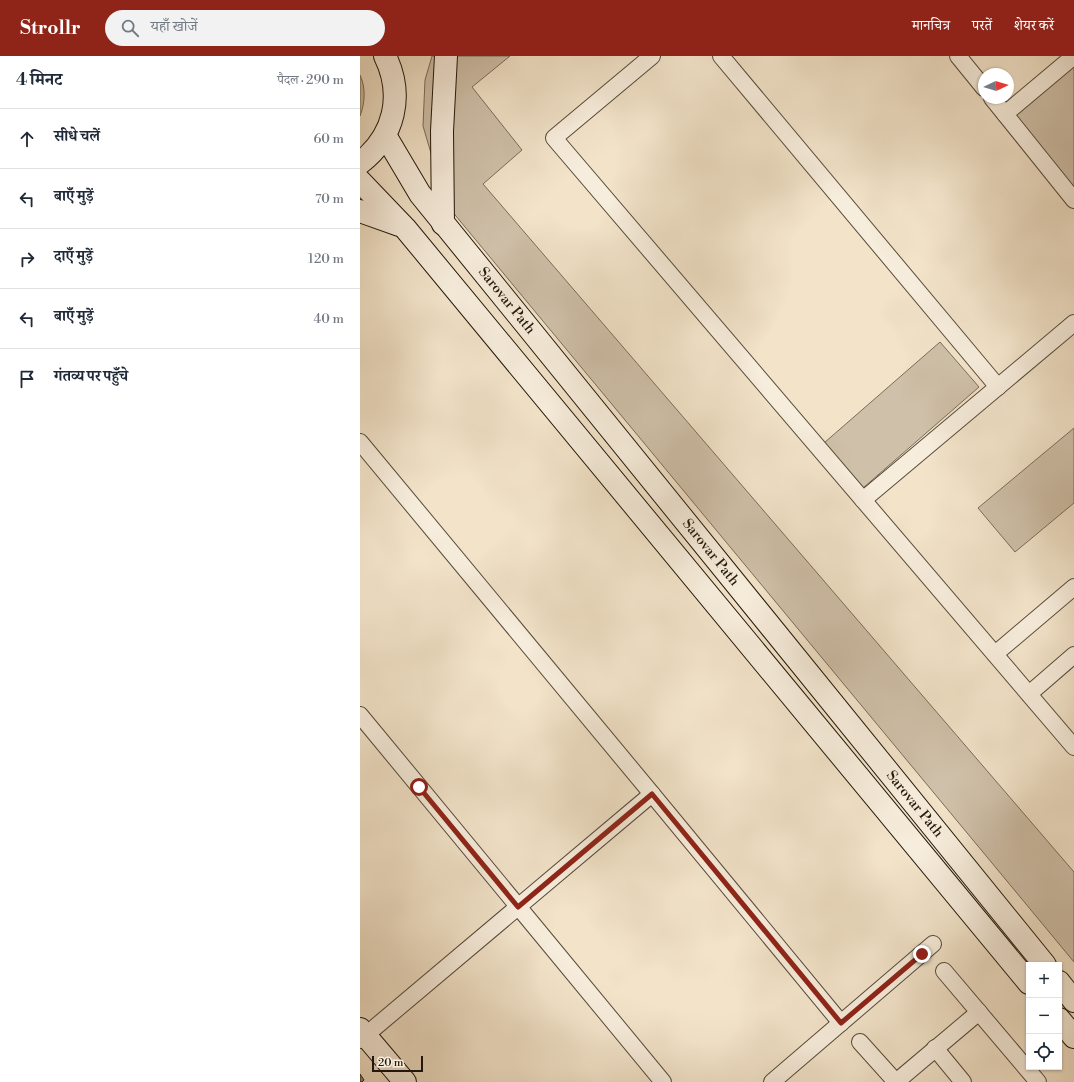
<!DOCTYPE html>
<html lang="hi">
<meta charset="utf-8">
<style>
body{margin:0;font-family:"Libre Bodoni","Noto Serif Devanagari",serif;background:#f2f2f3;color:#1f2937}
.controls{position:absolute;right:12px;bottom:12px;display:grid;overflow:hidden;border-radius:0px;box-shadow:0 1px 3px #0004}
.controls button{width:36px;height:36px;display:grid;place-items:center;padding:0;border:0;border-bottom:1px solid #e0e1e3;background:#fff;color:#1f2937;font:20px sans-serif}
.compass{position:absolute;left:618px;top:12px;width:36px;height:36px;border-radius:50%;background:#fff;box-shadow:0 1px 3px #0004;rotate:86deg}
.scale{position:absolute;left:12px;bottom:10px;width:51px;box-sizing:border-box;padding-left:4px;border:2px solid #23180b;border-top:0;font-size:11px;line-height:14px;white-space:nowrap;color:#23180b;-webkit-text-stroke:3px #f7eddc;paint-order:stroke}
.stop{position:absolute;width:12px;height:12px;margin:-9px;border:3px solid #8f2418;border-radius:50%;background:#fff}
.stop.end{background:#8f2418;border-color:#fff;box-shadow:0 1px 4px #0008}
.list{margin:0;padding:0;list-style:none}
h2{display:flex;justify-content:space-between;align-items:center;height:52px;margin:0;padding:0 16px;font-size:17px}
h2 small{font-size:13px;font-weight:400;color:#747a83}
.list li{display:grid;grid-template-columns:26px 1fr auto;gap:12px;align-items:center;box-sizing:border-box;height:60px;padding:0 16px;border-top:1px solid #e0e1e3}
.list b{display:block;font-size:15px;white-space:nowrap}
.list em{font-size:13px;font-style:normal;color:#747a83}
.icon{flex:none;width:22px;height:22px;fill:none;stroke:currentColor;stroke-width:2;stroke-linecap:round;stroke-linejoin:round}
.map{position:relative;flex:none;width:714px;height:1026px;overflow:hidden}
header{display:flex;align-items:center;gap:24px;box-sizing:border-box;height:56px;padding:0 20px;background:#8f2418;color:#fff}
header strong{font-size:19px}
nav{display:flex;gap:22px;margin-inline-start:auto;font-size:14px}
.search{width:280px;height:36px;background:#f2f2f3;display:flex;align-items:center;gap:10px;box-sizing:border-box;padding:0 14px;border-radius:22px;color:#747a83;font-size:15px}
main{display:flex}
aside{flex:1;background:#fff}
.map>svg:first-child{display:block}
.green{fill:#cfc0a9;stroke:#796c5a}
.building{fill:#8f826e;stroke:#23180b}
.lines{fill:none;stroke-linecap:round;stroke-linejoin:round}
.street-casing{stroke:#574b3a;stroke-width:18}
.secondary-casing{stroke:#23180b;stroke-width:24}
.street{stroke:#f7eddc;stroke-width:16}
.secondary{stroke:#f7eddc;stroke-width:22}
.route{stroke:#8f2418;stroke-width:5}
.labels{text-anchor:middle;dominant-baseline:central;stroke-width:4;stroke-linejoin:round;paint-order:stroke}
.street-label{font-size:14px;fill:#23180b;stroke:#f7eddc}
</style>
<header>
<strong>Strollr</strong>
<div class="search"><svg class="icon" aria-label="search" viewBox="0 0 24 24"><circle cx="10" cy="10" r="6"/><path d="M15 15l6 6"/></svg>यहाँ खोजें</div>
<nav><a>मानचित्र</a><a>परतें</a><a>शेयर करें</a></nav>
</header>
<main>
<aside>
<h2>4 मिनट<small>पैदल · 290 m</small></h2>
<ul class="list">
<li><svg class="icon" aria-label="ahead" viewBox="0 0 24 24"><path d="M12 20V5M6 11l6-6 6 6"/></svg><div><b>सीधे चलें</b></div><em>60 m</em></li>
<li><svg class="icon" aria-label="left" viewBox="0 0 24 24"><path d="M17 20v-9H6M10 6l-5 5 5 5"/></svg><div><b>बाएँ मुड़ें</b></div><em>70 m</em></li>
<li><svg class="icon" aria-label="right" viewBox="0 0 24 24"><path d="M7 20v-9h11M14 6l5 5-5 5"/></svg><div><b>दाएँ मुड़ें</b></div><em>120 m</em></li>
<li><svg class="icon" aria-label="left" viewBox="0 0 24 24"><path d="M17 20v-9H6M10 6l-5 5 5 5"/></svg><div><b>बाएँ मुड़ें</b></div><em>40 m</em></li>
<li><svg class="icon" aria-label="arrive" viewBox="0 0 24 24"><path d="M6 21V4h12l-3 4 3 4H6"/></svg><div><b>गंतव्य पर पहुँचे</b></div></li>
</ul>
</aside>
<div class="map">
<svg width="714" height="1026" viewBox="0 0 714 1026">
<rect width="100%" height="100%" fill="#f2e3c9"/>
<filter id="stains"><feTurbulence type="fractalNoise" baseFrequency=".005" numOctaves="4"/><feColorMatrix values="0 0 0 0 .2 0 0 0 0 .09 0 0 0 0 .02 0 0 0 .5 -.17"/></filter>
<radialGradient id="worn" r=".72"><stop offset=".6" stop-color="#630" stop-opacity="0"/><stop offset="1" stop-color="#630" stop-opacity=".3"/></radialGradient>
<!-- green -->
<g class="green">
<path d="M72 0H150L112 31 162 94 123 128 714 816V906L86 148 63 70 65 24Z"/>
<path d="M714 9V132L654 59Z"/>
<path d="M0 19C6 32 5 47 0 60Z"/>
<path d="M580 286 619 331 503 432 464 387Z"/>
<path d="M714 372V447L655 496 618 452Z"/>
</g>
<!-- building -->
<path class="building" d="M0 1018 4 1024 2 1026H0Z"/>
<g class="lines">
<!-- street casing -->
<g class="street-casing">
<g id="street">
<path d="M292 0 194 82 714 691"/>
<path d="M361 0 638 331"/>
<path d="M598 0 624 32"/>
<path d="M632 42 714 144"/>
<path d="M645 58 714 0"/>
<path d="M0 386 292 738 481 967"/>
<path d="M503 444 714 267"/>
<path d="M635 598 714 531"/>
<path d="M669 638 714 599"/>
<path d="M0 659 303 1026"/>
<path d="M584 915 678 1026"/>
<path d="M0 984 292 738"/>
<path d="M500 986 536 1026"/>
<path d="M575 992 603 1026"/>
<path d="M412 1026 573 888"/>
<path d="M536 1026 619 956"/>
</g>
</g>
<!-- secondary casing -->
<g class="secondary-casing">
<g id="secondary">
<path id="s1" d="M25 79 60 138 685 909"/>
<path d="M0 107C35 80 44 39 25 0"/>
<path d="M0 125 45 172 669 927"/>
<path d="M0 155 39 169"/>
<path d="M83 168 82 75 86 0"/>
<path d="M699 926 714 945"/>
<path d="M699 963 714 981"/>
<path d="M0 973 45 1026"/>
</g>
</g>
<!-- street -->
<use href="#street" class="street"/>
<!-- secondary -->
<use href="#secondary" class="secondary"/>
</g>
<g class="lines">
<!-- route -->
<path class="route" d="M59 731 158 851 292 738 481 967 562 898"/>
</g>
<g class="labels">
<!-- street labels -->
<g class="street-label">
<text stroke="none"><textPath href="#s1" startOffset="206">Sarovar Path</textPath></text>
<text stroke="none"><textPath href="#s1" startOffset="530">Sarovar Path</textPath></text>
<text stroke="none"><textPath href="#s1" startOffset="854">Sarovar Path</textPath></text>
</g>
</g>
<rect width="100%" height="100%" filter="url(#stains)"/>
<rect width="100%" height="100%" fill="url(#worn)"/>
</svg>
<div class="controls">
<button>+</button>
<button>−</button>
<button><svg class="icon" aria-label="locate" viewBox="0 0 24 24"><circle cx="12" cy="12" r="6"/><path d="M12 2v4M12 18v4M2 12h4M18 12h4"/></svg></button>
</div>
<svg class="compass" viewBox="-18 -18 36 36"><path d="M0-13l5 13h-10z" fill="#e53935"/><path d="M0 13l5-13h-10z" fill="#747a83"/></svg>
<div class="scale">20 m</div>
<div class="stop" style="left:59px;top:731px"></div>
<div class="stop end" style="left:562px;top:898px"></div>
</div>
</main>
